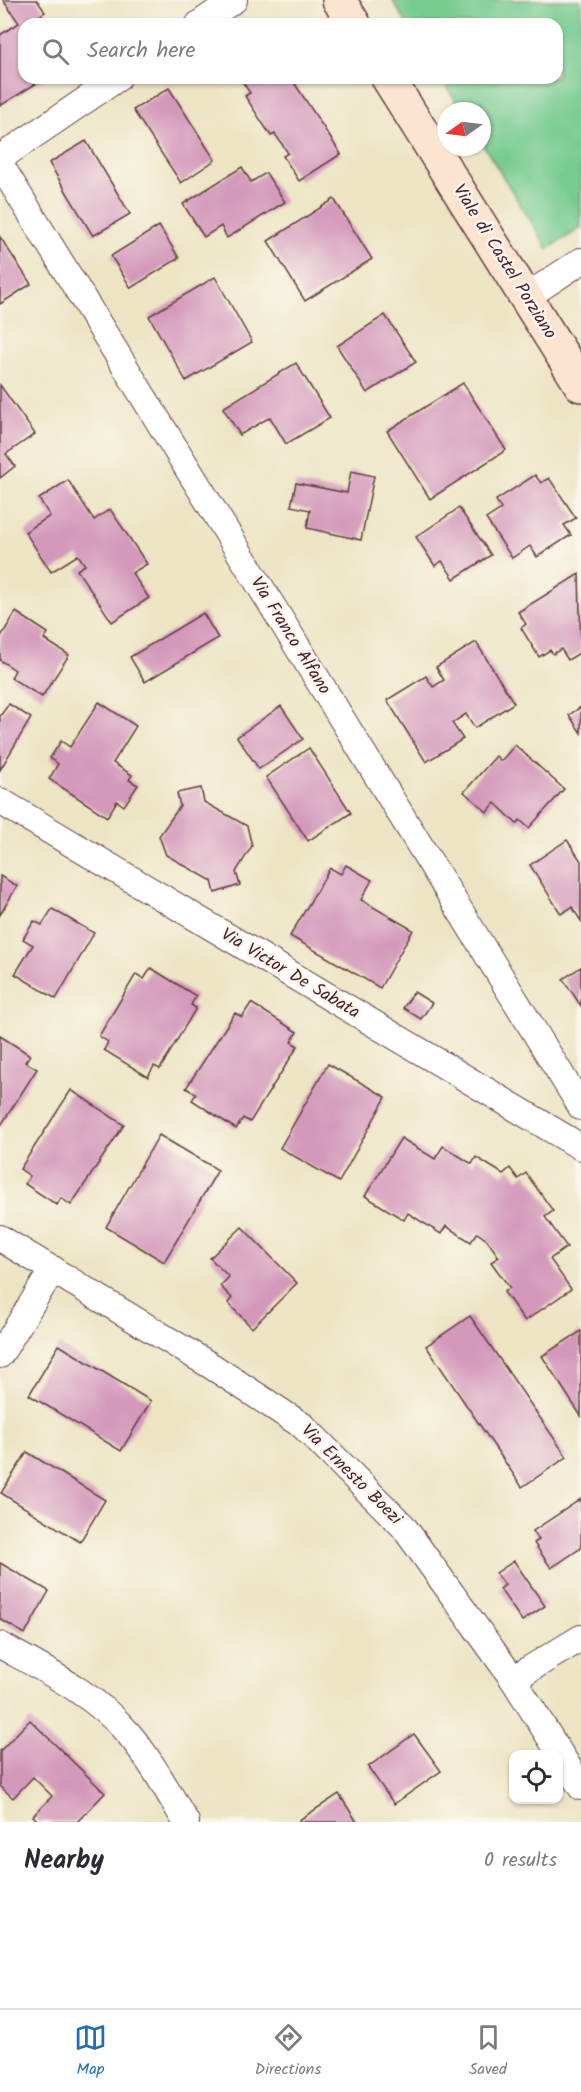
<!DOCTYPE html>
<style>
body{margin:0;font-family:Kalam,sans-serif;background:#f2f2f3;color:#2b2b33}
.controls{position:absolute;right:18px;bottom:18px;display:grid;overflow:hidden;border-radius:12px;box-shadow:0 2px 4px #0004}
.controls button{width:54px;height:54px;display:grid;place-items:center;padding:0;border:0;border-bottom:2px solid #e1e1e2;background:#fff;color:#2b2b33;font:30px sans-serif}
.compass{position:absolute;left:437px;top:102px;width:54px;height:54px;border-radius:50%;background:#fff;box-shadow:0 2px 4px #0004;rotate:256deg}
.list{margin:0;padding:0;list-style:none}
h2{display:flex;justify-content:space-between;align-items:center;height:78px;margin:0;padding:0 24px;font-size:26px}
h2 small{font-size:20px;font-weight:400;color:#7c7c81}
.icon{flex:none;width:33px;height:33px;fill:none;stroke:currentColor;stroke-width:2;stroke-linecap:round;stroke-linejoin:round}
.map{position:relative;flex:none;width:581px;height:1822px;overflow:hidden}
.search{position:absolute;background:#fff;box-shadow:0 2px 4px #0004;left:18px;right:18px;top:18px;height:66px;display:flex;align-items:center;gap:15px;box-sizing:border-box;padding:0 21px;border-radius:18px;color:#7c7c81;font-size:22px}
.sheet{height:186px;background:#fff}
nav{display:flex;justify-content:space-around;align-items:center;box-sizing:border-box;height:84px;border-top:2px solid #e1e1e2;background:#fff;font-size:16px;color:#7c7c81}
nav a{display:grid;justify-items:center;gap:3px}
nav .on{color:#1f6fb2}
.map>svg:first-child{display:block}
.green{fill:#76cb8f;stroke:#60755d;stroke-width:1.5}
.building{fill:#d398ba}
.lines{fill:none;stroke-linecap:round;stroke-linejoin:round}
.street-casing{stroke:#623d42;stroke-width:28}
.secondary-casing{stroke:#623d42;stroke-width:36}
.street{stroke:#fff;stroke-width:26}
.secondary{stroke:#fde4d1;stroke-width:33}
.labels{text-anchor:middle;dominant-baseline:central;stroke-width:5;stroke-linejoin:round;paint-order:stroke}
.street-label{font-size:18px;fill:#4a1f2b;stroke:#fbf7ec}
</style>
<div class="map">
<svg width="581" height="1822" viewBox="0 0 581 1822">
<rect width="100%" height="100%" fill="#fbf7ec"/>
<filter id="ink" filterUnits="userSpaceOnUse"><feTurbulence type="fractalNoise" baseFrequency=".0167" numOctaves="2"/><feDisplacementMap in="SourceGraphic" scale="12" xChannelSelector="R" yChannelSelector="G"/><feConvolveMatrix kernelMatrix="1 2 1 2 8 2 1 2 1" color-interpolation-filters="sRGB"/></filter>
<filter id="wash" filterUnits="userSpaceOnUse"><feTurbulence type="fractalNoise" baseFrequency=".008" numOctaves="4" result="noise"/><feDisplacementMap in="SourceGraphic" scale="24" xChannelSelector="R" yChannelSelector="G"/><feGaussianBlur stdDeviation="1.35" result="paint"/><feColorMatrix in="noise" values="0 0 0 0 0 0 0 0 0 0 0 0 0 0 0 0 0 1.4 0 .05"/><feComposite in="paint" operator="in"/></filter>
<g filter="url(#wash)">
<rect width="100%" height="100%" fill="#ece4c3"/>
<!-- green -->
<path class="green" d="M392 0H581V228L548 249 482 143V111H462L441 78H557V24H407Z"/>
<g id="blocks">
<!-- building -->
<g class="building">
<path d="M3 0H37L45 12 35 19 38 24H24V78H45L0 106V35L19 23Z"/>
<path d="M240 78H291L341 154 299 181 283 156 288 153 275 134 271 136 245 96 250 93Z"/>
<path d="M169 88 215 160 181 183 133 110Z"/>
<path d="M86 141 130 214 93 236 49 163Z"/>
<path d="M242 167 251 182 266 173 285 202 227 238 221 226 204 237 183 204Z"/>
<path d="M334 199 372 259 305 301 268 241Z"/>
<path d="M159 226 179 258 131 288 111 256Z"/>
<path d="M0 237 31 284 0 304Z"/>
<path d="M215 277 252 342 186 381 149 316Z"/>
<path d="M385 315 416 362 367 393 337 346Z"/>
<path d="M296 363 330 418 286 444 270 417 240 435 223 408Z"/>
<path d="M463 383 506 450 430 499 387 431Z"/>
<path d="M0 385 35 434 6 454 15 466 0 478Z"/>
<path d="M351 471 374 476 361 540 307 528 310 510 291 506 296 483 347 493Z"/>
<path d="M535 475 541 483 549 478 576 518 564 525 571 535 537 557 530 546 512 558 486 519 501 509 496 500Z"/>
<path d="M68 480 94 520 110 509 147 564 132 573 149 598 112 622 77 570 85 565 78 555 51 572 25 532 50 516 39 499Z"/>
<path d="M459 508 491 555 454 579 442 561 435 566 416 537Z"/>
<path d="M579 574 581 652 568 660 561 649 553 654 550 650 539 657 521 628 526 624 518 612Z"/>
<path d="M16 612 48 633 44 639 69 655 42 697 11 678 15 670 0 660V638Z"/>
<path d="M203 613 218 638 145 682 130 657Z"/>
<path d="M476 642 514 703 475 728 466 714 452 723 463 739 426 762 387 700 426 676 433 687 444 680 436 667Z"/>
<path d="M99 702 136 726 113 763 132 775 129 780 138 785 124 806 117 801 107 817 49 779 58 764 50 758 61 741 70 747Z"/>
<path d="M9 704 31 718 0 770V716Z"/>
<path d="M281 706 303 739 259 769 237 737Z"/>
<path d="M581 707V733L569 715Z"/>
<path d="M515 745 564 789 529 828 520 820 517 824 495 803 487 812 464 792 496 756 501 761Z"/>
<path d="M309 748 351 813 308 841 266 777Z"/>
<path d="M201 788 204 802 247 826 252 846 236 872 240 885 215 893 212 881 166 855 159 836 180 806 177 793Z"/>
<path d="M567 840 581 861V921L572 907 561 914 530 865Z"/>
<path d="M346 865 372 880 361 900 413 930 380 988 290 936 330 868 341 874Z"/>
<path d="M0 876 17 886 0 915Z"/>
<path d="M52 909 94 933 56 999 15 974 33 945 23 939 34 921 42 925Z"/>
<path d="M581 967V1006L563 979Z"/>
<path d="M151 968 196 996 191 1005 196 1008 160 1069 154 1066 148 1077 104 1050 108 1042 99 1036 136 974 144 979Z"/>
<path d="M414 992 432 1003 421 1019 403 1008Z"/>
<path d="M251 1003 297 1032 291 1042 298 1046 250 1122 243 1118 236 1129 192 1100 196 1094 186 1088 235 1013 242 1017Z"/>
<path d="M0 1036 30 1055 25 1062 37 1069 0 1127Z"/>
<path d="M328 1064 386 1097 339 1182 280 1148Z"/>
<path d="M71 1090 124 1125 71 1205 61 1198 57 1205 25 1184 30 1176 20 1169Z"/>
<path d="M159 1135 218 1170 164 1262 106 1227Z"/>
<path d="M401 1138 435 1159 443 1146 472 1164 476 1157 503 1174 510 1168 518 1179 526 1173 553 1211 545 1217 567 1247 550 1259 571 1289 525 1321 504 1292 510 1288 491 1262 499 1257 487 1240 477 1233 471 1242 446 1226 441 1234 408 1213 404 1220 365 1196Z"/>
<path d="M242 1227 297 1283 252 1328 228 1303 232 1298 220 1286 229 1277 210 1258Z"/>
<path d="M470 1316 567 1457 522 1487 426 1346Z"/>
<path d="M581 1331V1416L542 1356Z"/>
<path d="M59 1345 151 1401 121 1451 29 1395Z"/>
<path d="M27 1452 105 1500 80 1542 1 1493Z"/>
<path d="M581 1499V1548L551 1568 534 1543 539 1540 533 1531Z"/>
<path d="M514 1561 545 1606 522 1621 500 1589 505 1585 496 1573Z"/>
<path d="M0 1563 49 1591 25 1634 0 1619Z"/>
<path d="M30 1720 105 1793 77 1822H39L33 1816 52 1796 33 1777 13 1798 0 1786V1751Z"/>
<path d="M414 1734 441 1771 394 1804 368 1767Z"/>
<path d="M339 1794 357 1822H300L299 1820Z"/>
</g>
</g>
</g>
<g filter="url(#ink)">
<use href="#blocks" fill-opacity="0" stroke="#623d42" stroke-width="1.5"/>
<g class="lines">
<!-- street casing -->
<g class="street-casing">
<g id="street">
<path d="M199 24 234 0"/>
<path d="M0 158 118 78"/>
<path d="M0 164 581 1107"/>
<path d="M526 297 581 261"/>
<path d="M0 801 581 1147"/>
<path d="M0 1238 213 1367 303 1426 403 1526 513 1679 581 1787"/>
<path d="M0 1355 53 1269"/>
<path d="M0 1645C45 1670 94 1694 128 1733 151 1760 168 1792 186 1822"/>
<path d="M513 1679 581 1638"/>
</g>
</g>
<!-- secondary casing -->
<g class="secondary-casing">
<g id="secondary">
<path d="M339 0 354 24"/>
<path d="M388 78 581 385"/>
</g>
</g>
<!-- street -->
<use href="#street" class="street"/>
<!-- secondary -->
<use href="#secondary" class="secondary"/>
</g>
</g>
<g class="labels">
<!-- street labels -->
<g class="street-label">
<text transform="translate(504 262) rotate(58)">Viale di Castel Porziano</text>
<text transform="translate(290 636) rotate(58)">Via Franco Alfano</text>
<text transform="translate(290 974) rotate(31)">Via Victor De Sabata</text>
<text transform="translate(351 1475) rotate(45)">Via Ernesto Boezi</text>
</g>
</g>
</svg>
<div class="controls">
<button><svg class="icon" aria-label="locate" viewBox="0 0 24 24"><circle cx="12" cy="12" r="6"/><path d="M12 2v4M12 18v4M2 12h4M18 12h4"/></svg></button>
</div>
<svg class="compass" viewBox="-18 -18 36 36"><path d="M0-13l5 13h-10z" fill="#e53935"/><path d="M0 13l5-13h-10z" fill="#7c7c81"/></svg>
<div class="search"><svg class="icon" aria-label="search" viewBox="0 0 24 24"><circle cx="10" cy="10" r="6"/><path d="M15 15l6 6"/></svg>Search here</div>
</div>
<section class="sheet">
<h2>Nearby<small>0 results</small></h2>
<ul class="list">
</ul>
</section>
<nav>
<a class="on"><svg class="icon" aria-label="map" viewBox="0 0 24 24"><path d="M3 6l6-2 6 2 6-2v14l-6 2-6-2-6 2zM9 4v14M15 6v14"/></svg>Map</a>
<a><svg class="icon" aria-label="directions" viewBox="0 0 24 24"><path d="M12 3l9 9-9 9-9-9zM9 14v-3h6M13 9l2 2-2 2"/></svg>Directions</a>
<a><svg class="icon" aria-label="saved" viewBox="0 0 24 24"><path d="M7 4h10v16l-5-4-5 4z"/></svg>Saved</a>
</nav>
